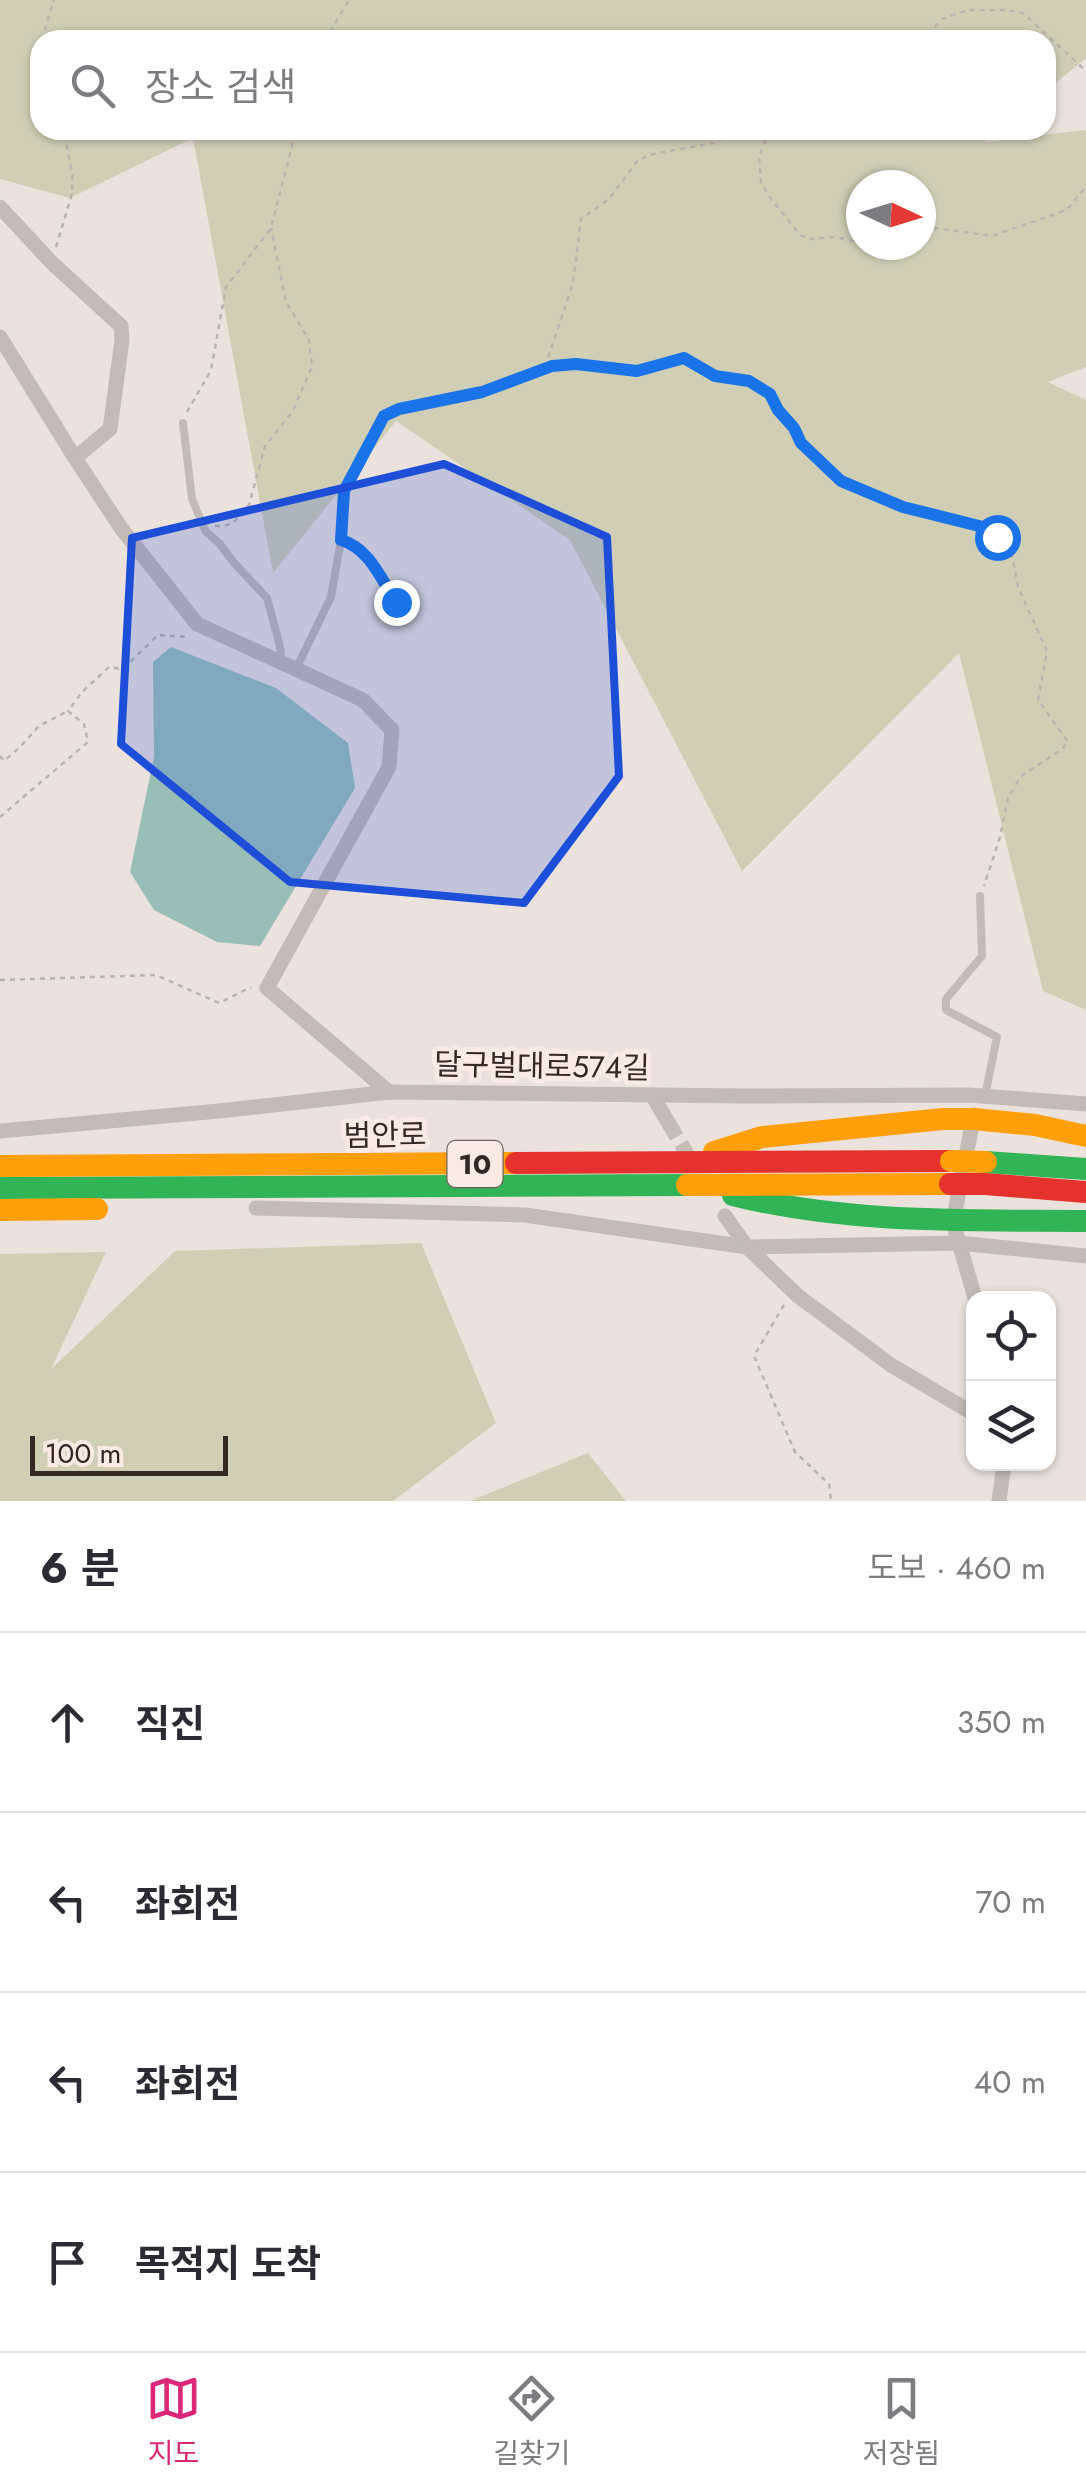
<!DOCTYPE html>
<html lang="ko">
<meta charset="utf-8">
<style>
body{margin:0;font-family:Jost,"Noto Sans KR",sans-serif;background:#f7f7f7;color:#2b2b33}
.controls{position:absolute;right:30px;bottom:30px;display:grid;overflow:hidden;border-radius:20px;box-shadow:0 2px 8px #0004}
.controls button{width:90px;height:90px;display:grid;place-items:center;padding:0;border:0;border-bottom:2px solid #e1e1e2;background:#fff;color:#2b2b33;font:50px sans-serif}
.compass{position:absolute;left:846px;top:170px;width:90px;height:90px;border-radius:50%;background:#fff;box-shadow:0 2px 8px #0004;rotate:94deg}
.scale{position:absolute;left:30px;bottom:25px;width:198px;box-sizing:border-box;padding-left:10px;border:5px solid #342825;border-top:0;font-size:28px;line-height:35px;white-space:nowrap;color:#342825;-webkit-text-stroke:8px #f9ebe3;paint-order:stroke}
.stop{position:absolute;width:30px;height:30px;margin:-22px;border:8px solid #1a73e8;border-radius:50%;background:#fff}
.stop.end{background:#1a73e8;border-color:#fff;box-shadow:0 2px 10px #0008}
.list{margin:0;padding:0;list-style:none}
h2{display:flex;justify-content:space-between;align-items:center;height:130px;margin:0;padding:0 40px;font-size:42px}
h2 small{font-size:32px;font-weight:400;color:#7c7c81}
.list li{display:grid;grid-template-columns:65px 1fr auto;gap:30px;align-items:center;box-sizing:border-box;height:180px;padding:0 40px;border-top:2px solid #e1e1e2}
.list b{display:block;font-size:38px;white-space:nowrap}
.list em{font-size:32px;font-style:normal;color:#7c7c81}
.icon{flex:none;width:55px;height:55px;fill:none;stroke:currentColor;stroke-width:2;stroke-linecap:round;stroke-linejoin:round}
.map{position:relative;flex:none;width:1086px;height:1501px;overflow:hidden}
.search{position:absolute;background:#fff;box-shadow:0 2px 8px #0004;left:30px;right:30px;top:30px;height:110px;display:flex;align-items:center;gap:25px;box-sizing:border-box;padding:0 35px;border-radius:30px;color:#7c7c81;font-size:38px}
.sheet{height:850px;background:#fff}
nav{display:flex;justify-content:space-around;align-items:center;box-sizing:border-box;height:140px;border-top:2px solid #e1e1e2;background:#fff;font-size:28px;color:#7c7c81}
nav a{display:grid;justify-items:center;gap:5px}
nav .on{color:#db2777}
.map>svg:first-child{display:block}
.green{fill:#d0cfb6;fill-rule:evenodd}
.water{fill:#99beb8}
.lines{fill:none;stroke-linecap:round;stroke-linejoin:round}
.street-tunnel{stroke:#c6bdb8;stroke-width:15;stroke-dasharray:15 8;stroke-linecap:butt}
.path{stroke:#bcb3af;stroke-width:2.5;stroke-dasharray:5 5;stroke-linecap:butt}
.lane{stroke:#c4bab6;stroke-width:8}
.street{stroke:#c4bab6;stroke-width:15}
.fast{stroke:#30b455;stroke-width:22}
.slow{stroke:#ff9f0a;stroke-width:22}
.jam{stroke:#e5322d;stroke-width:22}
.slow-bridge{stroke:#ff9f0a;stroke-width:22}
.jam-bridge{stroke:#e5322d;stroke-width:22}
.route{stroke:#1a73e8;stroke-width:12}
.marked{fill:#1d4ed8;fill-opacity:0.2;stroke:#1d4ed8;stroke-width:8;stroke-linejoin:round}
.labels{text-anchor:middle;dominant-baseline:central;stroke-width:10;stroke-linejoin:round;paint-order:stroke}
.shield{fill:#f9ebe3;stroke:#6f625e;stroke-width:2.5}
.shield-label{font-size:28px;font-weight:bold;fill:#342825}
.street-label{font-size:30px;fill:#342825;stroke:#f9ebe3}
</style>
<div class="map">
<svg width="1086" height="1501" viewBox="0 0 1086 1501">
<rect width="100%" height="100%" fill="#ebe2dd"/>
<!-- green -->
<g class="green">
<path d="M0 0H1086V58L1046 91V40H40V130H997L985 142 1086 130V367L1048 382 1086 400V1010L1043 991 959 653 742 871 570 540 396 421 273 573 193 138 70 198 0 179ZM861 185H921V245H861Z"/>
<path d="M421 1243 496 1423 393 1501H0V1254L106 1252 51 1369 175 1251Z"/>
<path d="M588 1453 626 1501H470Z"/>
</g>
<!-- water -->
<path class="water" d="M171 647 276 688 348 743 355 788 260 946 217 942 154 910 130 872 154 757 153 662Z"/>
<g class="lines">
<!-- street-tunnel -->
<path class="street-tunnel" d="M669 1124 694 1165"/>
<!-- path -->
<g class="path">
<path d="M47 40 45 29 54 0"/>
<path d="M325 40 349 0"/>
<path d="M920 40 925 38 942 19 968 10H1006L1023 13 1086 71"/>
<path d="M769 130 759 158 761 182 769 196 800 235 809 239 836 237 861 243"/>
<path d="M921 244 935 228 992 236 1067 210 1086 186"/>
<path d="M868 245 907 255 919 246"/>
<path d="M56 247 71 197 73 180 64 130"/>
<path d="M545 367 573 283 581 219 609 199 638 160 653 154 714 143 739 130"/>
<path d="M187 412 211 370 226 287 271 228 296 130"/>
<path d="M215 526H224L233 523 249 505 265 446 292 412 312 367 309 340 286 302 271 228"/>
<path d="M342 529 344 491 384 415 399 409 482 392 552 366 576 364 637 371 684 358 715 376 749 381 769 394 778 410 794 428 801 443 841 481 903 507 983 527 997 537 1012 555 1018 587 1047 651 1038 700 1068 742 1061 750 1021 776 1008 798 1000 837 984 886"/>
<path d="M0 756 4 761 19 748 39 726 68 711"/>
<path d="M0 817 88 742 84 724 68 711 82 692 109 667 123 669 158 635 188 637"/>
<path d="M0 980 156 975 219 1003 251 987"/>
<path d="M784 1305 754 1356 795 1452 829 1484 831 1501"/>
</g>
<!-- lane -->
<g class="lane">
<path d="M183 423 192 499 206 532 219 543 235 564 267 598 280 646 281 663"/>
<path d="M296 669 331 597 341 540C369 548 381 579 395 602"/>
<path d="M980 896 982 956 946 999V1010L997 1037 985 1096"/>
</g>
<!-- street -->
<g class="street">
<path d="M0 207 52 263 121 326 122 340 110 429 75 458"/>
<path d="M0 337 75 458 121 528 197 624 363 700 392 730 389 767 267 988 389 1092"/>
<path d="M652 1095 669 1124"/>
<path d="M974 1115 953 1222 975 1298"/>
<path d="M0 1131 219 1111 389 1092 742 1096 969 1095 1086 1104"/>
<path d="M256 1208 525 1215 747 1247 725 1216"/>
<path d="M747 1247 959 1243 1086 1256"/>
<path d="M747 1247 798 1296 891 1365 974 1414"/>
<path d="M999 1501 1004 1464"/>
</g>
<!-- fast -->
<g class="fast">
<path d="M986 1162 1086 1169"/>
<path d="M0 1188 687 1185"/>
<path d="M733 1195C848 1224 968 1220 1086 1221"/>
</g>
<!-- slow -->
<g class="slow">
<path d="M714 1152 762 1137 943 1119H974L1035 1125 1086 1136"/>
<path d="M0 1166 516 1163"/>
<path d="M687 1185 950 1184"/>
<path d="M0 1210 97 1209"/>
</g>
<!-- jam -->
<g class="jam">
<path d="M516 1163 951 1161"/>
<path d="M985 1184 1086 1192"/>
</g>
<!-- slow-bridge -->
<path class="slow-bridge" d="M951 1161 986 1162"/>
<!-- jam-bridge -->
<path class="jam-bridge" d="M950 1184H985"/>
</g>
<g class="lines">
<!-- route -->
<path class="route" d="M396 602C381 579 369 548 341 540L344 491 384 416 399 409 482 392 552 366 576 364 637 371 684 358 715 376 749 381 770 394 778 410 794 428 801 443 841 481 903 507 983 527 997 537"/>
</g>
<!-- marked area -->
<path class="marked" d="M444 464 607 537 619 776 524 903 290 882 121 744 132 538Z"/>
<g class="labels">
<!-- shield labels -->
<rect class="shield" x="447.5" y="1141" width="55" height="46" rx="8"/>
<g class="shield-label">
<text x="475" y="1164">10</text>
</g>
<!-- street labels -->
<g class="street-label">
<text transform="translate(542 1066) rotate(1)">달구벌대로574길</text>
<text transform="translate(385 1135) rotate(-1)">범안로</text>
</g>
</g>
</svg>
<div class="controls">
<button><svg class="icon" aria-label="locate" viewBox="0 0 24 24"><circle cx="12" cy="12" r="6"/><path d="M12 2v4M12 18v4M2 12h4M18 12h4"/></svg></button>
<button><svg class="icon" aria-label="layers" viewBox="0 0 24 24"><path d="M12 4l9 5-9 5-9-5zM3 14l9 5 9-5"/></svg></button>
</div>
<svg class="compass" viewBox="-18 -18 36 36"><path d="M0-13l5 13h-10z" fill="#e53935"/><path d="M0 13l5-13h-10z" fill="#7c7c81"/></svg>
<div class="scale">100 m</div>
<div class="stop" style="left:997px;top:537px"></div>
<div class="stop end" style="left:396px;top:602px"></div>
<div class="search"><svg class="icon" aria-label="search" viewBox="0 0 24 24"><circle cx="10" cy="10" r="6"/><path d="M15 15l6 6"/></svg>장소 검색</div>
</div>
<section class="sheet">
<h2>6 분<small>도보 · 460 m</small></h2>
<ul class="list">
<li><svg class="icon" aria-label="ahead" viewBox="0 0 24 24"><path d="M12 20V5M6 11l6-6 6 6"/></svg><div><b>직진</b></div><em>350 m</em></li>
<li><svg class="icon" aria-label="left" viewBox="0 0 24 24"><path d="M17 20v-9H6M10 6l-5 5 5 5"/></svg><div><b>좌회전</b></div><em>70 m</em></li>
<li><svg class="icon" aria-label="left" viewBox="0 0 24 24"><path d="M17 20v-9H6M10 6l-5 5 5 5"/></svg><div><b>좌회전</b></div><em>40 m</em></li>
<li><svg class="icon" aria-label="arrive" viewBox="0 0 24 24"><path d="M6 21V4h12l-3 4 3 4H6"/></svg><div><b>목적지 도착</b></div></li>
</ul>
</section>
<nav>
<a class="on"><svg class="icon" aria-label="map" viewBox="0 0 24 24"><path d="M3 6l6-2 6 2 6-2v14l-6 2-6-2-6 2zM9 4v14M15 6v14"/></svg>지도</a>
<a><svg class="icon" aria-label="directions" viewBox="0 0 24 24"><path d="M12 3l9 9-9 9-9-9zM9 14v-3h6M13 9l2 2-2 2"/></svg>길찾기</a>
<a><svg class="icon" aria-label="saved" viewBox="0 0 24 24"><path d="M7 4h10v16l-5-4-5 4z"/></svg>저장됨</a>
</nav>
